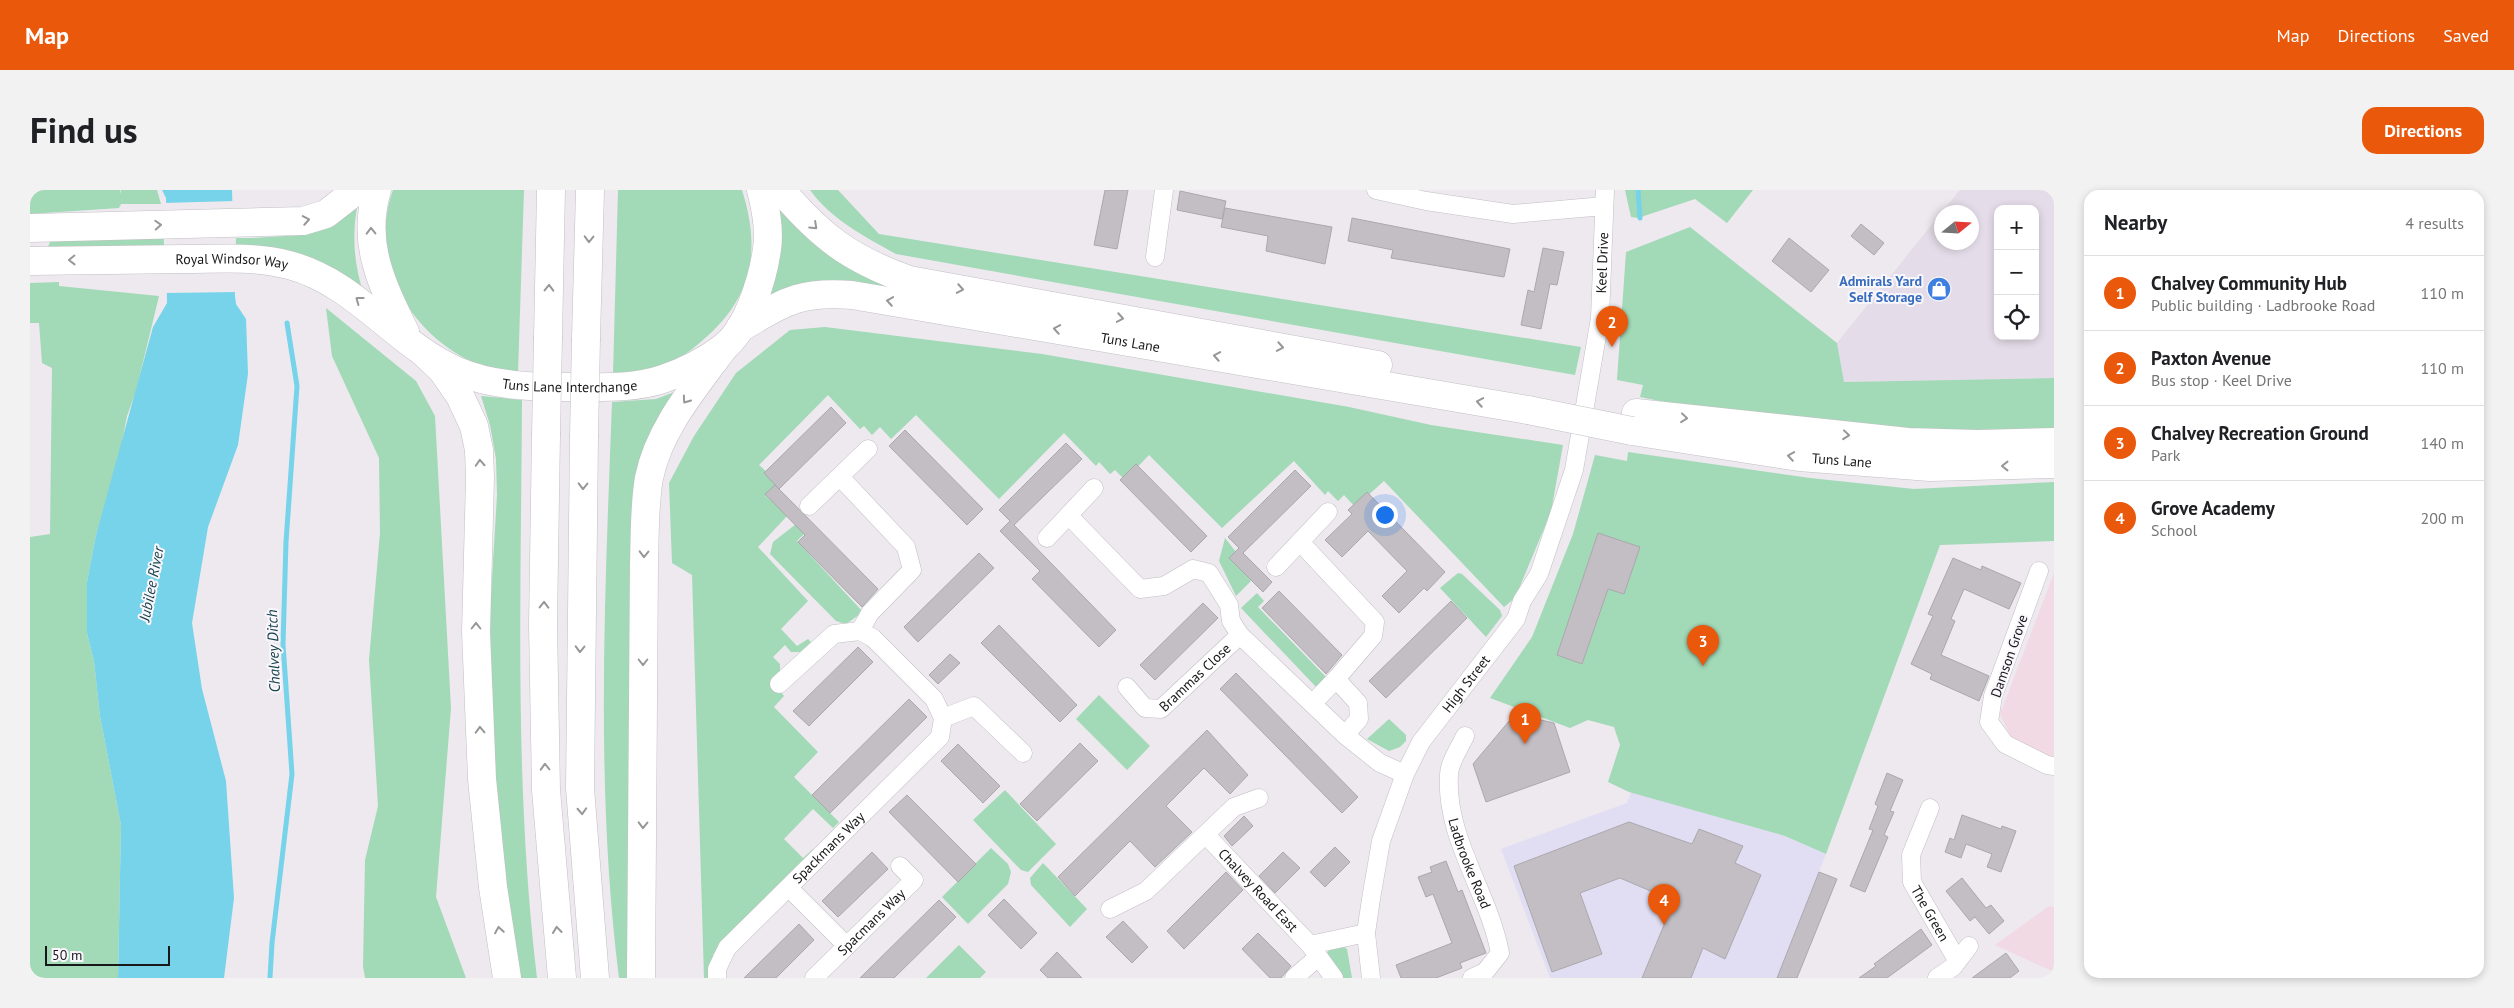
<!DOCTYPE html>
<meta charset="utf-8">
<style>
body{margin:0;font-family:"PT Sans",sans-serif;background:#f2f2f2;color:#202124}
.controls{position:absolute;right:15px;top:15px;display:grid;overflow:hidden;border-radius:10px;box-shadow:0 2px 8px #0003}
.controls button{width:45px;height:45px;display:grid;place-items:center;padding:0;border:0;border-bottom:1px solid #e0e0e0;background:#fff;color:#202124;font:25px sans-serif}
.compass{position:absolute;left:1904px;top:15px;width:45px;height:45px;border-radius:50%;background:#fff;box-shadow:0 2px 8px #0003;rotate:72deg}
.scale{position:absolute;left:15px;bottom:12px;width:125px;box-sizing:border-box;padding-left:5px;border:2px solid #181719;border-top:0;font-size:14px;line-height:18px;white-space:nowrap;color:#181719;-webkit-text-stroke:4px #faf7fc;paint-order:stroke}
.you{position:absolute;left:1354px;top:324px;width:18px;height:18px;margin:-12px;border:4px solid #fff;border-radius:50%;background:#1a73e8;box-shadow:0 0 0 8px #1a73e833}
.badge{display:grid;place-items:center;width:32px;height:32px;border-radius:50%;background:#ea580c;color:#fff;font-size:16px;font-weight:700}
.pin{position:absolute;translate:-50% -41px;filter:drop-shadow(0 1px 2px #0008)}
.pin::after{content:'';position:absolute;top:26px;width:18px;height:15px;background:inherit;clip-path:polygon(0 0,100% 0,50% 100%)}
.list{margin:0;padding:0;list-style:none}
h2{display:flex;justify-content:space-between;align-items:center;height:65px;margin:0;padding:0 20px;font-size:21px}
h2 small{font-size:16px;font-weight:400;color:#757577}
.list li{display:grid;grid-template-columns:32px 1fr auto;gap:15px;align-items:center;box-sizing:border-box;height:75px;padding:0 20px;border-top:1px solid #e0e0e0}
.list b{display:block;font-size:19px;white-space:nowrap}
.list p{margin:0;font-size:16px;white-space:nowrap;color:#757577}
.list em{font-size:16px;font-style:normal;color:#757577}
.icon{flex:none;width:28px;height:28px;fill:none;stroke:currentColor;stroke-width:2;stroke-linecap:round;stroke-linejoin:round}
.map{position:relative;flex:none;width:2024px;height:788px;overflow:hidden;border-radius:15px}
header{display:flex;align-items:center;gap:30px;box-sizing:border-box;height:70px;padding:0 25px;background:#ea580c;color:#fff}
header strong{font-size:24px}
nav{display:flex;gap:28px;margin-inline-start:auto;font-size:18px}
.intro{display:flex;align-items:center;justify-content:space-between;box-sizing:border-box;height:120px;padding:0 30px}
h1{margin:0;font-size:35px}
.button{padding:12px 22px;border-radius:15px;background:#ea580c;color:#fff;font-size:18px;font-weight:700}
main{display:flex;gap:30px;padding:0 30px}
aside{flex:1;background:#fff;border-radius:15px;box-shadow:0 2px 8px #0003}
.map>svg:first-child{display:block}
.commercial{fill:#f2dae4}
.built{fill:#e4dce8;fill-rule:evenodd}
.education{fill:#e1def4}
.green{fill:#a2d9b7}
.water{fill:#76d3e9}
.pier{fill:#ede9ef}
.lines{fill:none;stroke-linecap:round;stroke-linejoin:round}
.stream{stroke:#76d3e9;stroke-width:5}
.building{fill:#c2bec4;stroke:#aba8ad}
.minor-casing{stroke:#c2bfc4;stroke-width:19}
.primary-casing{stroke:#c2bfc4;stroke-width:29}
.motorway-casing{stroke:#c2bfc4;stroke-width:29}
.minor{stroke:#fff;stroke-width:18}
.primary{stroke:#fff;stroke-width:28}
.motorway{stroke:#fff;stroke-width:28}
.primary-bridge-casing{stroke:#c2bfc4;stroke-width:29;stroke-linecap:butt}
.motorway-bridge-casing{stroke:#c2bfc4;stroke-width:29;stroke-linecap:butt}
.primary-bridge{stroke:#fff;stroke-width:28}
.motorway-bridge{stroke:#fff;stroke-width:28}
.oneway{stroke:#979798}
.labels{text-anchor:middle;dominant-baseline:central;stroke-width:4;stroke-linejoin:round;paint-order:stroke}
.street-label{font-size:14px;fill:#181719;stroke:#faf7fc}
.shop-label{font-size:14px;font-weight:bold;fill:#366cbe;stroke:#faf7fc;text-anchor:end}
.water-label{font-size:15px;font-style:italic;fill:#18434d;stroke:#faf7fc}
</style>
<header>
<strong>Map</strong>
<nav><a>Map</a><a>Directions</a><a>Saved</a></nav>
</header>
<div class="intro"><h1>Find us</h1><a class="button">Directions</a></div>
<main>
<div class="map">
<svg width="2024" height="788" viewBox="0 0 2024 788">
<rect width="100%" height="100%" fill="#ede9ef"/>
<!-- commercial -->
<g class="commercial">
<path d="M2024 383V569L1981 548 1970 524Z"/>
<path d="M2019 716 2024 717V782L1965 755Z"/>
</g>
<!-- built -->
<path class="built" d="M1930 0H2024V188L1814 192 1807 153 1911 23 1912 52H1942V22H1912ZM1968 19H2005V146H1968Z"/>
<!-- education -->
<path class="education" d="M1601 602 1755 646 1796 664 1747 788H1520L1471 659 1597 613Z"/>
<!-- green -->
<g class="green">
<path d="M0 0H90V4L91 0H127L131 14H91L89 18 0 24Z"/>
<path d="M363 0H494L488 183C475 180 459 179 447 174 380 145 337 72 363 0Z"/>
<path d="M588 0H712C731 60 723 107 674 149 660 162 641 175 621 180 609 183 595 182 583 184Z"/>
<path d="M780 0H808L849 44 1551 157 1545 185 866 64C834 46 802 30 780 0Z"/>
<path d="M1595 0H1723L1697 33 1665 9 1608 28 1601 27Z"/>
<path d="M747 15 875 94 871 105 739 107C749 68 753 55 747 15Z"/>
<path d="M327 17C322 47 324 73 333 102L312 88 17 60 21 49 224 48 270 45 289 41 308 31Z"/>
<path d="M1660 37 1807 153 1814 192 2024 188V246L1986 249 1718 229 1610 207 1613 195 1587 190 1596 62Z"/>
<path d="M29 92V96L129 106 106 201 97 226 91 257 66 345 57 392V443L64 471 70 526 91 635 88 788H0V347L20 344 22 178 12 173 9 133H0V93Z"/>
<path d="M296 118 386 191 405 226 421 518 406 707 436 788H335L333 776 335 670 348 616 339 470 350 343 349 268 302 166Z"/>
<path d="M795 137 1012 164 1319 217 1401 235 1533 255 1521 322 1485 408 1474 417 1354 291 1325 317 1314 305 1308 311 1298 301 1295 305 1264 271 1192 338 1119 265 1095 290 1085 280 1080 284 1069 272 1066 276 1034 243 969 309 886 225 861 249 850 237 842 245 834 236 830 239 798 205 729 275 748 292 736 306 758 325 728 357 778 411 751 439 767 456 778 449 781 452 770 462H761L755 455 743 467 750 474V481L741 489 754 506 744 517 788 562 764 587 809 632 803 638 783 619 754 649 773 668 783 659 787 663 683 764 682 788H674L662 385 642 373 639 293 664 246 706 183 760 140Z"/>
<path d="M650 200 626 237 599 788H589C565 597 575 404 582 212L626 209Z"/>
<path d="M451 206 492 210C491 403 484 596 507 788H486L468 675 459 439 467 305 466 269 460 235Z"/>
<path d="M1598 262 1780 288 1884 299 2024 292V351L1910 355 1796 664 1755 646 1599 602 1578 592 1590 555 1584 537 1558 530 1540 538 1460 508 1502 447 1543 344 1565 265 1597 271Z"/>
<path d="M766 334 776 342 767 351 833 422 816 434 806 431 740 364 743 352Z"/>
<path d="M1195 348 1206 362 1201 369 1221 391 1206 406 1189 371Z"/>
<path d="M1428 383 1432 384 1470 420 1472 426 1456 447 1410 398Z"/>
<path d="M1227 403 1234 411 1228 417 1296 487 1297 491 1287 498 1211 418Z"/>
<path d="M1069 505 1120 556 1097 580 1046 529Z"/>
<path d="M1359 529 1376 545V551L1370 557 1359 561 1337 549Z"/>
<path d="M975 600 1026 654 998 682 991 680 943 630Z"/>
<path d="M961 658 978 674 981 682 978 694 938 734 912 707Z"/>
<path d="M1013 673 1057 719 1040 737 1001 695 1000 688Z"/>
<path d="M929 755 956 782 950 788H896Z"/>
<path d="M1313 756 1317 759 1322 788H1312L1296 764 1302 757Z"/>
</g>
<!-- water -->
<path class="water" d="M132 0H202L205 106 206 114 216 129 218 184 208 255 178 337 162 433 172 499 196 591 204 708 194 788H88L91 635 70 526 64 471 57 443V392L66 345 123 137 137 113 136 8Z"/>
<!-- pier -->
<path class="pier" d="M205 11 207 102 135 103 133 13Z"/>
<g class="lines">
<!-- stream -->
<g class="stream">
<path d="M1608 0 1610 28"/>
<path d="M240 788 242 753 262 584 253 454 256 352 267 196 257 133"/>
</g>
</g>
<!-- building -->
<g class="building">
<path d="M1075 0H1098L1087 59 1064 55Z"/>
<path d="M1150 1 1196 11 1192 29 1147 20Z"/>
<path d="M1195 18 1302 37 1295 74 1236 61 1238 46 1191 37Z"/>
<path d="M1322 28 1480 59 1474 87 1361 68 1363 60 1318 51Z"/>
<path d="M1831 34 1854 53 1844 65 1821 46Z"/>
<path d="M1759 48 1799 80 1781 102 1742 71Z"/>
<path d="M1513 58 1534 62 1527 95 1520 94 1511 139 1491 135 1498 100 1504 102Z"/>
<path d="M801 217 816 233 749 299 734 283Z"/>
<path d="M875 240 953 319 937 335 859 256Z"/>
<path d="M1036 253 1052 269 984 335 1086 440 1069 457 1002 389 1010 381 970 341 980 331 969 320Z"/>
<path d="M1106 274 1177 346 1161 362 1090 290Z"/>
<path d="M1265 280 1281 296 1213 363 1242 392 1233 402 1199 368 1209 358 1198 347Z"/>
<path d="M745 295 848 399 832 417 768 352 775 345 735 304Z"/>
<path d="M1337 302 1415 382 1397 401 1394 398 1369 423 1352 406 1377 381 1338 341 1312 367 1295 350 1322 324 1318 320Z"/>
<path d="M1568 343 1610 357 1594 404 1578 399 1552 474 1527 465Z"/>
<path d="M949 363 964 378 888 452 874 437Z"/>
<path d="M1923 368 1951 380 1952 376 1991 393 1979 419 1934 399 1921 429 1925 431 1911 465 1959 486 1949 511 1900 489 1902 484 1881 474 1903 426 1898 424Z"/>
<path d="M1249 401 1312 465 1296 484 1232 418Z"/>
<path d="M1421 411 1437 428 1356 508 1339 491Z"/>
<path d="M1173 413 1188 428 1125 490 1110 475Z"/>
<path d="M969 435 1047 515 1030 532 951 453Z"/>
<path d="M828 457 843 472 779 536 763 521Z"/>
<path d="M920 464 930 473 908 494 899 485Z"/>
<path d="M1206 483 1328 607 1312 623 1190 499Z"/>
<path d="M879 509 897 527 800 623 782 605Z"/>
<path d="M1485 524 1524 533 1540 582 1456 612 1443 574Z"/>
<path d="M1177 540 1218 585 1200 604 1174 578 1136 616 1162 642 1125 677 1100 651 1045 706 1028 687Z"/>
<path d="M1050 553 1068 571 1007 631 990 614Z"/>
<path d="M928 554 970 596 953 613 911 571Z"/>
<path d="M1857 583 1873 590 1860 621 1864 622 1854 645 1858 647 1835 702 1820 696 1843 640 1839 639 1848 616 1845 614Z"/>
<path d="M877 605 946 674 928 692 859 622Z"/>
<path d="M1932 625 1971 639 1972 636 1986 641 1971 682 1957 677 1962 664 1936 654 1931 668 1915 662 1920 648 1924 650Z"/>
<path d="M1214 626 1223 636 1202 656 1194 646Z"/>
<path d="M1599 632 1662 654 1669 639 1713 656 1705 673 1731 685 1695 769 1673 758 1661 788H1612L1644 711 1590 688 1550 703 1572 764 1522 782 1484 676Z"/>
<path d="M1305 657 1320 672 1295 697 1280 682Z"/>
<path d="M842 662 858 679 808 727 792 711Z"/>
<path d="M1253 662 1270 678 1245 703 1229 686Z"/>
<path d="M1416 671 1428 702 1432 700 1456 763 1430 773 1432 778 1406 788H1371L1366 775 1422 753 1403 704 1396 707 1388 687 1402 682 1400 677Z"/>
<path d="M1196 682 1213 700 1154 759 1137 741Z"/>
<path d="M1789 682 1807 689 1767 788H1747Z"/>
<path d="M1932 688 1956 718 1961 715 1974 731 1959 744 1945 727 1940 731 1916 701Z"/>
<path d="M974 709 1007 743 991 759 958 725Z"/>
<path d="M909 710 926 727 864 788H830Z"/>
<path d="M1093 731 1118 757 1102 773 1076 747Z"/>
<path d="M769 734 784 750 746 788H714Z"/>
<path d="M1891 739 1902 755 1857 788H1829L1846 776 1844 774Z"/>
<path d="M1228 743 1261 776 1251 788H1240L1212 759Z"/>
<path d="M1027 762 1052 788H1018L1010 780Z"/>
<path d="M1976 763 1989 781 1980 788H1942Z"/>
</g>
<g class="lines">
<!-- minor casing -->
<g class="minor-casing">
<g id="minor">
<path d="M1346 0 1396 11 1483 24 1574 16"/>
<path d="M1125 67 1134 0"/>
<path d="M811 288 876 357 882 380 840 423 830 441"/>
<path d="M779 316 838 259"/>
<path d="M1039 326 1110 399 1134 396 1163 379 1179 383 1199 415 1201 431 1210 445 1315 545 1350 573 1375 584"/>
<path d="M1017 348 1064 298"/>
<path d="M1271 353 1345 432 1343 446 1306 489"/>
<path d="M1246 377 1298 322"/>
<path d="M2009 381 1963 506 1959 532 1975 554 2017 575 2024 576"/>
<path id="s1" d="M1097 497 1115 518 1131 519 1210 445"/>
<path d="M1283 513 1306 489 1328 513 1329 529 1315 545"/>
<path d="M913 528 944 516 993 563"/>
<path id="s2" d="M1435 546C1430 557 1419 573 1419 585 1415 648 1459 703 1470 763L1455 782 1442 788"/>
<path id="s3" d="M1900 618 1881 665 1882 692 1927 770"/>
<path id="s4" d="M1176 645 1280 755 1304 788"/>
<path d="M759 698 817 756"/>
<path d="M1080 719 1116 701 1204 617 1229 608"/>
<path d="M1280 755 1336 743"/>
<path id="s5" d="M687 788V779L697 758 910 547 913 528 904 509 843 448 830 441 804 444 749 494"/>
<path id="s6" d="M784 788 884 690 870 676"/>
<path d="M1264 788 1288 767"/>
<path id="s7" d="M1341 788 1336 743 1341 709 1351 651 1375 584 1391 552 1486 429 1492 411 1509 384 1544 280 1570 128 1575 0"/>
<path d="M1907 788 1923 777 1939 756"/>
</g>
</g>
<!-- primary casing -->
<g class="primary-casing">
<g id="primary">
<path d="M347 0C331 53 352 95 375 142"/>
<path d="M751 0C791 47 820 69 879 90L1348 175"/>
<path d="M0 38 273 31 296 24 327 0"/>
<path id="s8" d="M0 71C52 70 103 70 155 69 190 69 225 66 259 75 327 93 365 154 427 181 463 196 500 197 539 197 570 197 603 199 633 189 653 182 677 170 694 157 718 138 733 88 737 59 740 39 736 19 731 0"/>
<path id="s9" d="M710 138C755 112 768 101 822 105L1498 220"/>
<path d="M1606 223 1878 252 1948 254 2024 252"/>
<path id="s10" d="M1602 241 1769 267 1900 277 2024 274"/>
</g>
</g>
<!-- motorway casing -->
<g class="motorway-casing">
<g id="motorway">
<path d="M518 147 521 0"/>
<path d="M556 148 560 0"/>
<path d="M393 162 412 180 430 206 444 236 449 260 450 288 446 442 452 589 463 697 477 788"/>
<path d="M516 245 513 435 516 600 532 788"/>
<path d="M554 247 550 598 565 788"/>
<path d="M611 788 614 375C615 346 614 316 619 288 629 238 666 196 695 156"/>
</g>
</g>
<!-- minor -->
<use href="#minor" class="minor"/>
<!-- primary -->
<use href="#primary" class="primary"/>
<!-- motorway -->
<use href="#motorway" class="motorway"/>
<!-- primary-bridge casing -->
<g class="primary-bridge-casing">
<path id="primary-bridge" d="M1498 220 1602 241"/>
</g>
<!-- motorway-bridge casing -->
<g class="motorway-bridge-casing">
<g id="motorway-bridge">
<path d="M516 245 518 147"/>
<path d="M554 247 556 148"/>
</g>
</g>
<!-- primary-bridge -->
<use href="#primary-bridge" class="primary-bridge"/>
<!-- motorway-bridge -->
<use href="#motorway-bridge" class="motorway-bridge"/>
</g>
<!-- one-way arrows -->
<defs><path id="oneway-chevron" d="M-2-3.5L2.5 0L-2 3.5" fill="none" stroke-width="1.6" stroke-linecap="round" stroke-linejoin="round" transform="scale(1.25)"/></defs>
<g class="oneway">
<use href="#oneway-chevron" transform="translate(276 30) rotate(-10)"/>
<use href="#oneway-chevron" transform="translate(128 35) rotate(-3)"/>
<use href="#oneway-chevron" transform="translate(784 36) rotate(43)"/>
<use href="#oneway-chevron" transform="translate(341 41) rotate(-91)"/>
<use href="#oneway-chevron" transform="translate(559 49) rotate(91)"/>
<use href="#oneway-chevron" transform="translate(42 70) rotate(179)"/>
<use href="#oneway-chevron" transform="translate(519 98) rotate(-89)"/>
<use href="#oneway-chevron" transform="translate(930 99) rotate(10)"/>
<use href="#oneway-chevron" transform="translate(329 110) rotate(-143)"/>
<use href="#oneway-chevron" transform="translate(860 111) rotate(-171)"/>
<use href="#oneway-chevron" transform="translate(1090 128) rotate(10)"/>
<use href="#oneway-chevron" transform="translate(1027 139) rotate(-170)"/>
<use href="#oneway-chevron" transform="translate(1250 157) rotate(10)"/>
<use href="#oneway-chevron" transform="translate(1187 166) rotate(-170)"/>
<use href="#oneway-chevron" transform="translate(656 210) rotate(125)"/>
<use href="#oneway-chevron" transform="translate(1450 212) rotate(-170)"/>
<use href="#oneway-chevron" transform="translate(1654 228) rotate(6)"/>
<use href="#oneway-chevron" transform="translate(1816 245) rotate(6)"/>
<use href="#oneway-chevron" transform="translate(1761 266) rotate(-171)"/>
<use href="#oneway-chevron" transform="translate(450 273) rotate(-93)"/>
<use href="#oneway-chevron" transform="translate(1975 276) rotate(180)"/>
<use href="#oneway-chevron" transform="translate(553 296) rotate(91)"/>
<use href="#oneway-chevron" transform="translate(614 364) rotate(91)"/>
<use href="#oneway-chevron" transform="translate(514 415) rotate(-89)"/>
<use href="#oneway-chevron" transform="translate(446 436) rotate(-90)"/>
<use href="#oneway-chevron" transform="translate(550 459) rotate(91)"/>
<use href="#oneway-chevron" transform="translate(613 472) rotate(90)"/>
<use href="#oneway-chevron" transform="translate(450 540) rotate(-92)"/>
<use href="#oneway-chevron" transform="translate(515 577) rotate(-92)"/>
<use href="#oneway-chevron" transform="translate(552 621) rotate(87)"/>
<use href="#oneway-chevron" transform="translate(613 635) rotate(91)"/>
<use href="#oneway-chevron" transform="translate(469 740) rotate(-99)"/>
<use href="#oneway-chevron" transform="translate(527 740) rotate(-96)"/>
</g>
<!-- icons -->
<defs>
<g id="shop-disc" transform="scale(1.25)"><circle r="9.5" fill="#3f7fe0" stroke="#faf7fc"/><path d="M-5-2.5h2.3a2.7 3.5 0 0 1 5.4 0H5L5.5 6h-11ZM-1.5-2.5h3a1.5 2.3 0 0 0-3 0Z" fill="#fff"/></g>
</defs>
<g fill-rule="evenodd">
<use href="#shop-disc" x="1909" y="99"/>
</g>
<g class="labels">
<!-- street labels -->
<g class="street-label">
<text stroke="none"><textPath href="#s8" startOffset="202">Royal Windsor Way</textPath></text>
<text stroke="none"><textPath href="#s7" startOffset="771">Keel Drive</textPath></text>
<text stroke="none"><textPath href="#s9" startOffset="402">Tuns Lane</textPath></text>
<text stroke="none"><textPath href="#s8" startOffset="574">Tuns Lane Interchange</textPath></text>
<text stroke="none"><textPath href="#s10" startOffset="212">Tuns Lane</textPath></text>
<text transform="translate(1979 466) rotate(-71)">Damson Grove</text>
<text stroke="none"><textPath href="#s1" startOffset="90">Brammas Close</textPath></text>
<text stroke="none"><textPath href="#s7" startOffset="319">High Street</textPath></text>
<text stroke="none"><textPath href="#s5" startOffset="175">Spackmans Way</textPath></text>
<text stroke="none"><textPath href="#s2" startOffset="134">Ladbrooke Road</textPath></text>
<text stroke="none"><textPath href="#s4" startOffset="76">Chalvey Road East</textPath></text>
<text stroke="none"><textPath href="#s3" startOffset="114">The Green</textPath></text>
<text stroke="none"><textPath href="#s6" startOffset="80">Spacmans Way</textPath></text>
</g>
<!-- shop labels -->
<g class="shop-label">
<text x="1892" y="91">Admirals Yard<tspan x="1892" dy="16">Self Storage</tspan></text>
</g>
<!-- water labels -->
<g class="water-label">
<text transform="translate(121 394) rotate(-79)">Jubilee River</text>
<text transform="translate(243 461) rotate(-92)">Chalvey Ditch</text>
</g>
</g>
</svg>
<div class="controls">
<button>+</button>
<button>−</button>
<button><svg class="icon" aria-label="locate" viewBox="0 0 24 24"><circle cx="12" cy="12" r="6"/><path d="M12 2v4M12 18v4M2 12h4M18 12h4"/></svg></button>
</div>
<svg class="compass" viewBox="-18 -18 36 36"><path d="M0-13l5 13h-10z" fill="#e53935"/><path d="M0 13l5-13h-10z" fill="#757577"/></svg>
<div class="scale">50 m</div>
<div class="you"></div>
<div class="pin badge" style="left:1495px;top:554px">1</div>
<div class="pin badge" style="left:1582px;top:157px">2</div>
<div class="pin badge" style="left:1673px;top:476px">3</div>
<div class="pin badge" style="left:1634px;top:735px">4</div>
</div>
<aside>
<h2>Nearby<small>4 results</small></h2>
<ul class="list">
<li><span class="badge">1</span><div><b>Chalvey Community Hub</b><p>Public building · Ladbrooke Road</p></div><em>110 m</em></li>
<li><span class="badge">2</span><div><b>Paxton Avenue</b><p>Bus stop · Keel Drive</p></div><em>110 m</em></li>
<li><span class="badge">3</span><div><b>Chalvey Recreation Ground</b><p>Park</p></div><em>140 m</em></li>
<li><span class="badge">4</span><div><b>Grove Academy</b><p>School</p></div><em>200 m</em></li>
</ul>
</aside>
</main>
